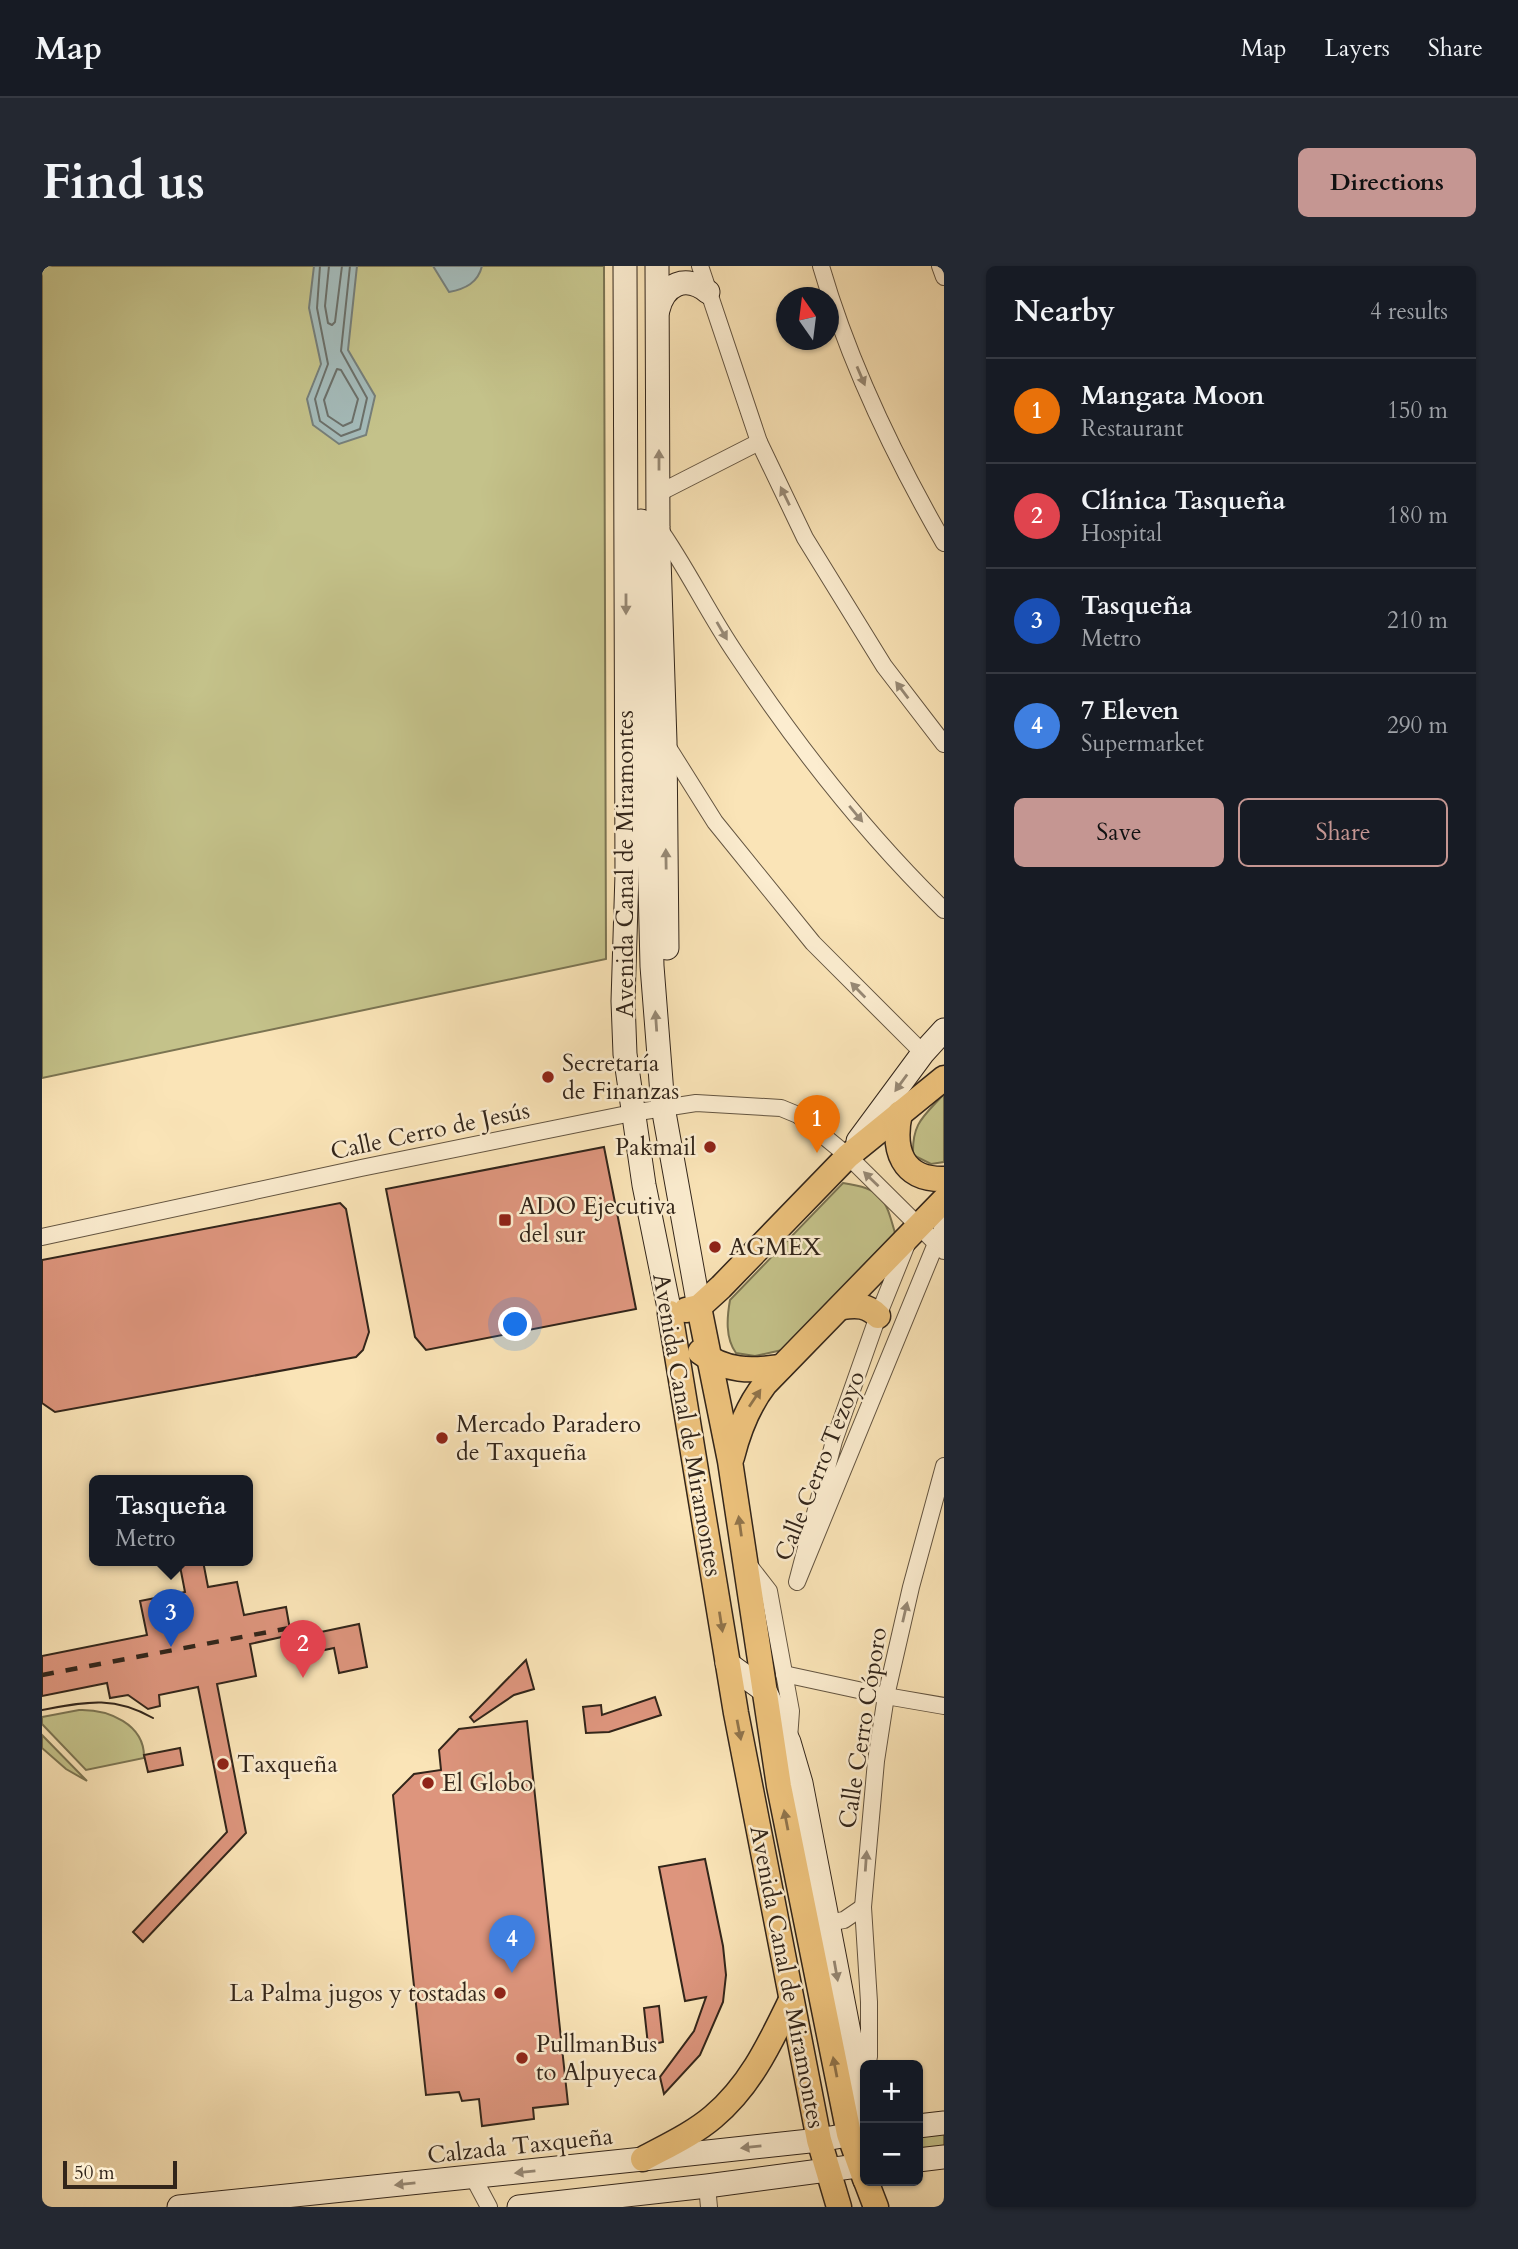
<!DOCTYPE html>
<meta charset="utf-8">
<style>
body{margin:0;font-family:Cardo,serif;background:#242831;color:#f1f3f6}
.controls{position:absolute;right:21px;bottom:21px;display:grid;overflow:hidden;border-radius:10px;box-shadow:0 2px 5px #0004}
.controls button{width:63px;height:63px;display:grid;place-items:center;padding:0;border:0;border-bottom:2px solid #363941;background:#171b24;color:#f1f3f6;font:35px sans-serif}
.compass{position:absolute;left:734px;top:21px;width:63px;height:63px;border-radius:50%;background:#171b24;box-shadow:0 2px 5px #0004;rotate:346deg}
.scale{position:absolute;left:21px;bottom:18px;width:114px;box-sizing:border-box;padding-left:7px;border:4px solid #32251a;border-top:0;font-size:19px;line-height:24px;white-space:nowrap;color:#32251a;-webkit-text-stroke:5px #fcedd0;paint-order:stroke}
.you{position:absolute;left:474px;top:1059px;width:24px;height:24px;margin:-18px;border:5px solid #fff;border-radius:50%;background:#1a73e8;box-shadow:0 0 0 10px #1a73e833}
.badge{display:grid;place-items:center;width:46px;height:46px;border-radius:50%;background:#c59692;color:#fff;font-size:23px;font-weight:700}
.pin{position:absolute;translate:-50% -58px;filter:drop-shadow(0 2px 4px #0008)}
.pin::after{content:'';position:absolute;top:37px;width:24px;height:21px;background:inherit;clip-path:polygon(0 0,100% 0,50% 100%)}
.popup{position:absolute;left:47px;top:1209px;width:164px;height:91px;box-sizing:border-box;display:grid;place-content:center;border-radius:10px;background:#171b24;filter:drop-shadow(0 2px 5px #0005);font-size:23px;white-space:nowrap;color:#9ea1a6}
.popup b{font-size:26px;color:#f1f3f6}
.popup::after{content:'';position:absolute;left:50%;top:100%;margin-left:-14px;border:14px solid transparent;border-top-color:#171b24}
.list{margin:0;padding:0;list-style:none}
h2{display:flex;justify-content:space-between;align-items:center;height:91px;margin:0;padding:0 28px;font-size:30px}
h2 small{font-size:23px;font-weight:400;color:#9ea1a6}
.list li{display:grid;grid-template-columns:46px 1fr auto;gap:21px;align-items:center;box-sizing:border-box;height:105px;padding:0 28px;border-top:2px solid #363941}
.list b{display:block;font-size:26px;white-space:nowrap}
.list p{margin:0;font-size:23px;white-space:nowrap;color:#9ea1a6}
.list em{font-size:23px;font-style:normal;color:#9ea1a6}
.actions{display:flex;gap:14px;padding:21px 28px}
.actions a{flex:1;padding:16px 0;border:2px solid #c59692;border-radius:10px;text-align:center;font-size:24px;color:#c59692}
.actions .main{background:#c59692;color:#111}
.map{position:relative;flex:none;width:902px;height:1941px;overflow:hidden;border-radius:10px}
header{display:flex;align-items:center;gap:42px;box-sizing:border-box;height:98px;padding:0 35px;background:#171b24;border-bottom:2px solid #363941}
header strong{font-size:33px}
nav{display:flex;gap:38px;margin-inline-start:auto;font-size:24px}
.intro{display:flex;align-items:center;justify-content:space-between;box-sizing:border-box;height:168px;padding:0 42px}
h1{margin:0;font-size:49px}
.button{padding:18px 32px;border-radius:10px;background:#c59692;color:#111;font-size:24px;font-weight:700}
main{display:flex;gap:42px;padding:0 42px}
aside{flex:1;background:#171b24;border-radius:10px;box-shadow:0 2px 5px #0004}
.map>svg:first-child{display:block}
.green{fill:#c4c28a;stroke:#7b7452;stroke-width:2}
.water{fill:#a4bbba;stroke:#767f7a;stroke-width:2}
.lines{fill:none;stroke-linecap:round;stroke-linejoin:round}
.shore{stroke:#6b706a;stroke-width:2}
.building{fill:#dd957d;stroke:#32251a;stroke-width:2}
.street-casing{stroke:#645541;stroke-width:18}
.secondary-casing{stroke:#32251a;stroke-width:25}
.primary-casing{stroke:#32251a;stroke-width:27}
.street{stroke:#fcedd0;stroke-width:16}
.secondary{stroke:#fcedd0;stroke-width:23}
.primary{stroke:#edc27c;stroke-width:24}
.tram{stroke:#32251a;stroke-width:2}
.rail{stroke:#32251a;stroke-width:4.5;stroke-dasharray:12 12;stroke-linecap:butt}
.oneway{fill:#978975}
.oneway2{fill:#90744b}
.poi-dot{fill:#8f2418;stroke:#fcedd0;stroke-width:2.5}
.labels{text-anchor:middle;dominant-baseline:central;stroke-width:5;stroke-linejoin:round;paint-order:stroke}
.street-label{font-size:24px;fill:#32251a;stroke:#fcedd0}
.poi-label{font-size:24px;fill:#32251a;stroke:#fcedd0;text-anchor:start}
</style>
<header>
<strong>Map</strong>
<nav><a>Map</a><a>Layers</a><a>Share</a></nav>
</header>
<div class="intro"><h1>Find us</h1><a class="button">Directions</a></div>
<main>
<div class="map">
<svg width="902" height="1941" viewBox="0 0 902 1941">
<rect width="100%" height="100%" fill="#fae4b7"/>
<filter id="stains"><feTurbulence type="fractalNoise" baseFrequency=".00286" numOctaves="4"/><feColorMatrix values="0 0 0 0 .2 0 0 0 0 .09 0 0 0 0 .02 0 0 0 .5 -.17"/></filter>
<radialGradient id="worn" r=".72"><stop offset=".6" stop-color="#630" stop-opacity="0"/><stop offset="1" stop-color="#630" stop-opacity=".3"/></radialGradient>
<!-- green -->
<g class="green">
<path d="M0 0H562L564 693 0 812Z"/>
<path d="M902 828V896L889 898 871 889C870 857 881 851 902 828Z"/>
<path d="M801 917C840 923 843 931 853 967L740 1084 713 1090 694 1087C683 1072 685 1051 688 1034Z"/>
<path d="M37 1444C66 1443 103 1458 102 1492L44 1504 0 1458V1451Z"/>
<path d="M0 1469 45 1515 24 1503 0 1482Z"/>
<path d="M902 1861V1881L878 1883 876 1879V1864Z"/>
</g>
<!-- water -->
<g class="water">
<path d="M272 0H315L306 84 333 130 324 169 297 178 271 159 265 133 279 98 267 42Z"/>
<path d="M391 0H440C436 17 423 23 407 26Z"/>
</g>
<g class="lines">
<!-- shore -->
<g class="shore">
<path d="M278 0 275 42 286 98 273 133 278 155 299 170 318 163 325 132 299 85 308 0"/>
<path d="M287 0 283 40 286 57 290 59 293 56 300 0"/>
<path d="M295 103 299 104 316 133 310 156 301 160 286 150 282 134Z"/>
</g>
</g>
<!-- building -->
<g class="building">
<path d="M562 881 594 1043 384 1084 373 1071 344 923Z"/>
<path d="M298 937 304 943 327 1066 321 1084 314 1091 13 1146 0 1137V994Z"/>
<path d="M137 1295H161L166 1321 195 1316 202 1349 244 1341 249 1369 208 1378 214 1410 175 1418 204 1567 101 1676 91 1666 185 1566 156 1421 117 1429 118 1440 106 1443 86 1429 68 1432 65 1417 0 1430V1390L105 1369 98 1335 143 1326Z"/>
<path d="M317 1358 325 1401 297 1407 292 1382 259 1389 255 1371Z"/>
<path d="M484 1394 492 1423 472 1429 432 1456 428 1451Z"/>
<path d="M613 1431 619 1449 567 1466 544 1467 541 1441 559 1439 560 1449Z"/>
<path d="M485 1455 526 1838 491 1842 492 1853 440 1860 437 1833 420 1835 417 1826 384 1829 351 1529 372 1508 399 1504 397 1484 417 1463Z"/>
<path d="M138 1482 141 1499 106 1506 102 1489Z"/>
<path d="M663 1593 681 1680 684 1709 681 1736 658 1789 622 1828 618 1811 652 1765 664 1731 643 1735 617 1601Z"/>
<path d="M617 1740 621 1776 606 1779 602 1742Z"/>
</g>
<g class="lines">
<!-- street casing -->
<g class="street-casing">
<g id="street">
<path d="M658 0 717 176 763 272 842 400 902 478"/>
<path d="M779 0C807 97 852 190 902 277"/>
<path d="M898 0 902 11"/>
<path d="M617 227 717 176"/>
<path d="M616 261C645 302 666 347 694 388 755 480 823 567 902 644"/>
<path d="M624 478 673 556 771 677 881 787"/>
<path d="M0 971 319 902 590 847 654 837 739 842 756 849 806 890 902 985"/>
<path d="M865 978 836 1050 792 1175 755 1316 902 958"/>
<path d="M706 1298 727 1325 749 1445 747 1473"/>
<path d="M742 1408 844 1430 902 1440"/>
<path d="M785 1657 802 1654 821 1641"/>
<path d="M827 1791V1736L821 1641 834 1495 844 1430 869 1321 902 1200"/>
<path d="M431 1911 447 1941"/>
<path d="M665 1920 667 1941"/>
</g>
</g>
<!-- secondary casing -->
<g class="secondary-casing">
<g id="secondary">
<path d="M583 0 585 608 581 735 583 788 602 919 628 1047"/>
<path d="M615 0 616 261 623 476 625 682"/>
<path d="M616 44C622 18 644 8 666 26"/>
<path d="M599 255 610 700 621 841 657 1041"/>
<path d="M816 875 881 787 902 764"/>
<path d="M685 1397 723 1425 747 1476 759 1517 823 1849"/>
<path d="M876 1860 902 1857"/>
<path d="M876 1894 902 1891"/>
<path d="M137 1941 601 1893 777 1874 823 1866"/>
<path d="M477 1941 665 1920 823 1899"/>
</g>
</g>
<!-- primary casing -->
<g class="primary-casing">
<g id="primary">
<path d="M858 847C850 884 860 914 902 913"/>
<path d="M657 1041 688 1195 737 1520 807 1868 823 1913"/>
<path d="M800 1041C815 1039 825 1039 836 1050"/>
<path d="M644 1044 657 1041 679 1021 806 890 902 812"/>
<path d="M628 1047 694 1447 777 1874 797 1941"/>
<path d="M658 1086C684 1106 709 1105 739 1101"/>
<path d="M690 1191C697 1163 706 1140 723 1118L902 934"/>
<path d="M601 1893C625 1880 651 1868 671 1851 709 1819 728 1777 749 1734"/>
<path d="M824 1915 834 1941"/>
</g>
</g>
<!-- street -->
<use href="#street" class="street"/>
<!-- secondary -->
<use href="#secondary" class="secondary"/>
<!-- primary -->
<use href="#primary" class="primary"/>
<!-- tram -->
<path class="tram" d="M0 1444C43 1436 71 1429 111 1452"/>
<!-- rail -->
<path class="rail" d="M0 1409 263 1359"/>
</g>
<!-- one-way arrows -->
<defs><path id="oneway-solid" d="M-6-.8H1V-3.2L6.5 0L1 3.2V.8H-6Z" transform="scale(1.75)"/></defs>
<g class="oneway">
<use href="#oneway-solid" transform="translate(819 110) rotate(67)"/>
<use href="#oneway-solid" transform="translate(617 194) rotate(-90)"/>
<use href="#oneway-solid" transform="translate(743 230) rotate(-116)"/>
<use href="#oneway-solid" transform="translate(584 338) rotate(90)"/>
<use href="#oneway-solid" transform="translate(680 365) rotate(60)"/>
<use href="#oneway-solid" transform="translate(860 424) rotate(-127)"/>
<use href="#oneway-solid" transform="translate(814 548) rotate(50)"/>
<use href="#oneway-solid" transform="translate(624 593) rotate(-91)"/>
<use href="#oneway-solid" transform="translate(816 724) rotate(-134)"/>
<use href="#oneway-solid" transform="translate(614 755) rotate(-94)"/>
<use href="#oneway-solid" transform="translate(859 817) rotate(126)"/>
<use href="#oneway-solid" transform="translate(829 913) rotate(-136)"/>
<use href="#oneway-solid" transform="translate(863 1346) rotate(-77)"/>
<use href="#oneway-solid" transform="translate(824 1595) rotate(-86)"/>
<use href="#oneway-solid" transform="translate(794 1705) rotate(80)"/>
<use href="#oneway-solid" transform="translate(709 1881) rotate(174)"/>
<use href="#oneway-solid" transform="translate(483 1906) rotate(174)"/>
<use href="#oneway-solid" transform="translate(363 1918) rotate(174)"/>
</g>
<g class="oneway2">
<use href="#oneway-solid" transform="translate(713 1132) rotate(-56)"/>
<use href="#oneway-solid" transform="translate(698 1260) rotate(-98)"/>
<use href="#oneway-solid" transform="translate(679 1356) rotate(81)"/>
<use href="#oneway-solid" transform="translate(697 1464) rotate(79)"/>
<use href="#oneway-solid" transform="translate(744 1554) rotate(-101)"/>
<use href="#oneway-solid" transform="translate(793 1801) rotate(-101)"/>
</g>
<!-- markers -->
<g class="poi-dot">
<circle cx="506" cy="811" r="7"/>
<circle cx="668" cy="881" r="7"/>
<rect x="456" y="947" width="14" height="14" rx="3.5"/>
<circle cx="673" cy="981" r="7"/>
<circle cx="400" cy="1172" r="7"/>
<circle cx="181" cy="1498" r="7"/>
<circle cx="386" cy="1517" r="7"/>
<circle cx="458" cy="1727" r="7"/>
<circle cx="480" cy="1792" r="7"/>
</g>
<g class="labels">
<!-- street labels -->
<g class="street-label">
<text transform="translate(583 598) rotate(-90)">Avenida Canal de Miramontes</text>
<text transform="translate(388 865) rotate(-12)">Calle Cerro de Jesús</text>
<text transform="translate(645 1159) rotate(80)">Avenida Canal de Miramontes</text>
<text transform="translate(778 1200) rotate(-68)">Calle Cerro Tezoyo</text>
<text transform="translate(821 1462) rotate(-81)">Calle Cerro Cóporo</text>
<text transform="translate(745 1711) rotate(79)">Avenida Canal de Miramontes</text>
<text transform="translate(478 1880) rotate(-6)">Calzada Taxqueña</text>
</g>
<!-- poi labels -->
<g class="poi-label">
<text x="520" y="797">Secretaría<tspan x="520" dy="28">de Finanzas</tspan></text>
<text x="654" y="881" text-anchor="end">Pakmail</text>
<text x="477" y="940">ADO Ejecutiva<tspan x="477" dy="28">del sur</tspan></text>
<text x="687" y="981">AGMEX</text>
<text x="414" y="1158">Mercado Paradero<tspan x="414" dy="28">de Taxqueña</tspan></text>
<text x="195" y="1498">Taxqueña</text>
<text x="400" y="1517">El Globo</text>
<text x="444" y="1727" text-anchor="end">La Palma jugos y tostadas</text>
<text x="494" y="1778">PullmanBus<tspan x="494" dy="28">to Alpuyeca</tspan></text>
</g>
</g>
<rect width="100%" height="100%" filter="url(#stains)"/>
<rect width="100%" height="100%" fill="url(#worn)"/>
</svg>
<div class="controls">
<button>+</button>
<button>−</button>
</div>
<svg class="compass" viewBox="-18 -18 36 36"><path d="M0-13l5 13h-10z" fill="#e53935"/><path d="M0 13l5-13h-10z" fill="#9ea1a6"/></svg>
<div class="scale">50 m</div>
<div class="you"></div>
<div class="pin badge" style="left:775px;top:887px;background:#e8710a">1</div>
<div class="pin badge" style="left:261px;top:1412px;background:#e0444e">2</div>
<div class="pin badge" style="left:129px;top:1381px;background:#1a4fb4">3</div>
<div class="popup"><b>Tasqueña</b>Metro</div>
<div class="pin badge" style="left:470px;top:1707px;background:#3f7fe0">4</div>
</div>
<aside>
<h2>Nearby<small>4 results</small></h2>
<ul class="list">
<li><span class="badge" style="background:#e8710a">1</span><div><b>Mangata Moon</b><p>Restaurant</p></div><em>150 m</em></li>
<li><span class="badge" style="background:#e0444e">2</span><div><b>Clínica Tasqueña</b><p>Hospital</p></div><em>180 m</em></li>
<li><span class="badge" style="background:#1a4fb4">3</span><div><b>Tasqueña</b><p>Metro</p></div><em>210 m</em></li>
<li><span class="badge" style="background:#3f7fe0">4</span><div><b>7 Eleven</b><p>Supermarket</p></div><em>290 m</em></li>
</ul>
<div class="actions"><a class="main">Save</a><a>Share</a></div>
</aside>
</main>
